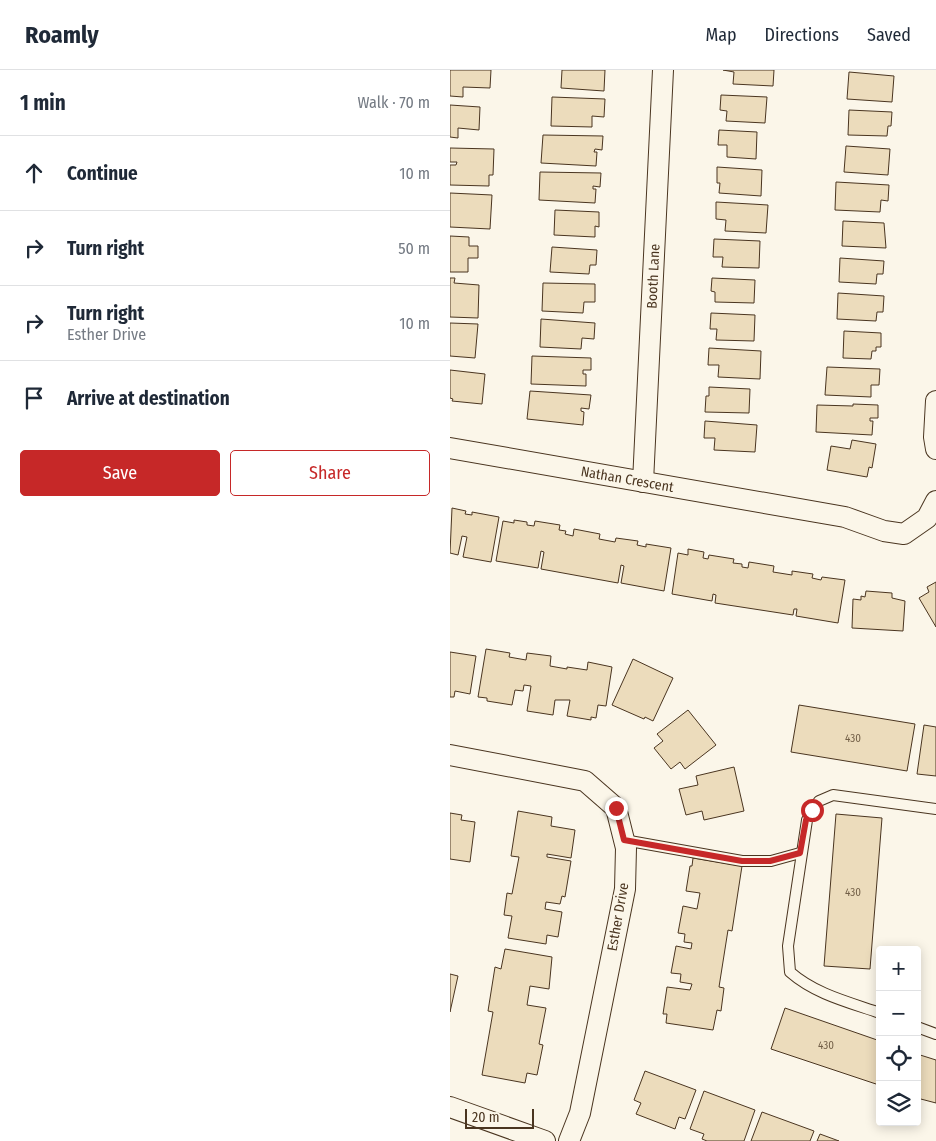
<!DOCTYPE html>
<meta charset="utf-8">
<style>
body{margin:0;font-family:"Fira Sans Condensed",sans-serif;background:#f2f2f3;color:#1f2937}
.controls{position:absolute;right:15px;bottom:15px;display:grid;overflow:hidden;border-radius:5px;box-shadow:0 2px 12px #0003}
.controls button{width:45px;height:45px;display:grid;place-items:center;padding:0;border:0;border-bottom:1px solid #e0e1e3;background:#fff;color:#1f2937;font:25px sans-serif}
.scale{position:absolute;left:15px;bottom:12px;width:69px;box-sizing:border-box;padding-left:5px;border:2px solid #4a3520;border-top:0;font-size:14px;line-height:18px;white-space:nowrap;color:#4a3520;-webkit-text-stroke:4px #fbf6e9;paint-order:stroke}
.stop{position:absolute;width:15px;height:15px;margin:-11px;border:4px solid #c62828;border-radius:50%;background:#fff}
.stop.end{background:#c62828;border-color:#fff;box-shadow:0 1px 5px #0008}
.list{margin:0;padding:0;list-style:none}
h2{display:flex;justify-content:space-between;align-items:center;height:65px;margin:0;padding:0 20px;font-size:21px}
h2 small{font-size:16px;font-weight:400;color:#747a83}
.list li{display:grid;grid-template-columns:32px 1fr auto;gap:15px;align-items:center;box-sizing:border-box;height:75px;padding:0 20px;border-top:1px solid #e0e1e3}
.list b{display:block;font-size:19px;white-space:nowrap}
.list p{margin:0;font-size:16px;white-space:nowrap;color:#747a83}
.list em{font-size:16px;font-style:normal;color:#747a83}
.actions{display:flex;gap:10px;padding:15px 20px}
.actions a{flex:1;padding:11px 0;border:1px solid #c62828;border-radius:5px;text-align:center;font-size:18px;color:#c62828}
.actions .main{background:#c62828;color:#fff}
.icon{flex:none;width:28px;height:28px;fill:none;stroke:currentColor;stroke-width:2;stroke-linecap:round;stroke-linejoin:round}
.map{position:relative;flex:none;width:486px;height:1071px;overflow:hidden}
header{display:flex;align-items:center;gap:30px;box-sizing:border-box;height:70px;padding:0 25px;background:#fff;border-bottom:1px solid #e0e1e3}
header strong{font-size:24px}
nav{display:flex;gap:28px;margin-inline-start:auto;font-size:18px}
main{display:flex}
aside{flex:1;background:#fff}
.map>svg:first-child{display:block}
.building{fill:#ecdcbc;stroke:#4a3520}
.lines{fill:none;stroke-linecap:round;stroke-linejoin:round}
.lane-casing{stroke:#4a3520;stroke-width:12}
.street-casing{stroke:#4a3520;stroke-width:22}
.lane{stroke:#fbf6e9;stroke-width:10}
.street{stroke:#fbf6e9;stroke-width:20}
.route{stroke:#c62828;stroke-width:6}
.labels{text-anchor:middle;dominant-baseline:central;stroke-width:4;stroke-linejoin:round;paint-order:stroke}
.number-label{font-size:11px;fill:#725f47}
.street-label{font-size:14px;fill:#4a3520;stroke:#fbf6e9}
</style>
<header>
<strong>Roamly</strong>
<nav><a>Map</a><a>Directions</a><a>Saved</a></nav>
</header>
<main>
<aside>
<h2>1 min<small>Walk · 70 m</small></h2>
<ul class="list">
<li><svg class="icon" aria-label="ahead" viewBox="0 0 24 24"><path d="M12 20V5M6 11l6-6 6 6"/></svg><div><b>Continue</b></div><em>10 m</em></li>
<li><svg class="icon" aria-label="right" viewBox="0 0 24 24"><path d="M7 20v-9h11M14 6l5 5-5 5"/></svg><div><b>Turn right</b></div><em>50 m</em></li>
<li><svg class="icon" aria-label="right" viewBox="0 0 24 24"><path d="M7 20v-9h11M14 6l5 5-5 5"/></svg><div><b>Turn right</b><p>Esther Drive</p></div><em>10 m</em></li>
<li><svg class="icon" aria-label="arrive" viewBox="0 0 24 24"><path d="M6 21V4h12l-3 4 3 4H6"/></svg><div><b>Arrive at destination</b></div></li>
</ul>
<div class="actions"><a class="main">Save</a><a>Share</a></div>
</aside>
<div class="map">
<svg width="486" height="1071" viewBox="0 0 486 1071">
<rect width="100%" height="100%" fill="#fbf6e9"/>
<!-- building -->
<g class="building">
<path d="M0 0H41L40 18 13 17V27L0 26Z"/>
<path d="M112 0H155L154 21 111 18Z"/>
<path d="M273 0H324L323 16 283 14 284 2Z"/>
<path d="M399 2 444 6 442 32 397 29Z"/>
<path d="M271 25 317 27 315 53 276 51 277 41 270 40Z"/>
<path d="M102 27 155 29 154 47 142 46V57L101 56Z"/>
<path d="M0 35 30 37 29 60 8 58V68L0 67Z"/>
<path d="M399 40 442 42 441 56H438L437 66 398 65Z"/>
<path d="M269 60 307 62 306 89 277 87V75H268Z"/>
<path d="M93 65 153 66 152 80 145 79 144 82H147L146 96 91 93Z"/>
<path d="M396 76 440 79 438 105 394 102Z"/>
<path d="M0 78 44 79 43 105H39V116L0 115V95H6L7 92H0Z"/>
<path d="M267 97 312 100 311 126 269 123 270 113H267Z"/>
<path d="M90 102 151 103 150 117 143 116V119H146L145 133 89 130Z"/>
<path d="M386 112 439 115 438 131 431 130 430 142 385 140Z"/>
<path d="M0 123 42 125 40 159 0 157Z"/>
<path d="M266 132 318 135 316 163 275 161 276 150 266 149Z"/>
<path d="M105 140 149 142V157L145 156V167L104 165Z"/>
<path d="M393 151 434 153 436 178 392 176Z"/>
<path d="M0 166 19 167V176H28V188H18V202H0Z"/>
<path d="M264 169 310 171 309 198 272 197 273 187H263Z"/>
<path d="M102 177 147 180 146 195H140L139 204 100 202Z"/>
<path d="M390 188 434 191 433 204H427L426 214 389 212Z"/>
<path d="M0 208H5L4 213 29 215 28 248 0 247Z"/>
<path d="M262 208 305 210 304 233 265 232V222L261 221Z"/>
<path d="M93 213 145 214V232H134L133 243 92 241Z"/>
<path d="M388 223 434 226 433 242H427L426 251 387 249Z"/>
<path d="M261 243 305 245 304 271 266 270 267 259H260Z"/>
<path d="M91 249 145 253 144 269 132 268 131 279 90 277Z"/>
<path d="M0 253 28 254 25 288 0 286Z"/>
<path d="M394 261 431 263V277H426V281H422L421 289 393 288Z"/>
<path d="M259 278 311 281 310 309 268 307 269 295H258Z"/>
<path d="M82 286 141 288V300H133V304H136V316L81 314Z"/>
<path d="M377 297 430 299 429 315H421V327L375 325Z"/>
<path d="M0 300 35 304 32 334 2 331 3 329 0 328Z"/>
<path d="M259 317 300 319 299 343 255 342 256 326H259Z"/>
<path d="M80 321 141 325 139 339 131 338V341L134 342 133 355 77 349Z"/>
<path d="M403 334 428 335V348H420V351H423L422 365 366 362 367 335 403 336Z"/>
<path d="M255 351 307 355 305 382 264 380 265 368H254Z"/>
<path d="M402 370 426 374 422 398 419 397 417 407 377 400 381 376 400 379Z"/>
<path d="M2 438 16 441 15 444 22 445V442L49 447 41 492 13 487 17 467 12 466 8 485 0 483Z"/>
<path d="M64 450 77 452V455L84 456 85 451 110 455 109 460 116 461 115 464 123 466 124 459 150 464 149 469 165 472 166 468 188 471 187 475 196 477V474L221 478 214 521 171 513 174 496 171 495 168 513 91 499 94 482 91 481 88 498 46 491 53 451 64 453Z"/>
<path d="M238 479 254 482 253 488 258 489 259 485 284 489 283 493 292 494V497L298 498 299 492 324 496 323 502 342 505V501L363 504 362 508 371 510 372 507 395 510 388 553 346 546 347 539H344L343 545 265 533 266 525 263 524 262 531 222 524 228 483 238 485Z"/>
<path d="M486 512V557L469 528 479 522 477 517Z"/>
<path d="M416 521 442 523V528L455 531 453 561 402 558 403 529 411 530V526L415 527Z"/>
<path d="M36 579 60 583 59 587 76 590 77 583 101 586 100 596 117 599V597L137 600 138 592 162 597 156 636 148 635 146 648 141 647V650L117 646 120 630H105L103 645 77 641 81 616 74 615 73 621 65 620 62 635 37 631V628L28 627Z"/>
<path d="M0 582 26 586 20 624 5 621 4 627H0Z"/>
<path d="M183 589 223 608 203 651 195 647 194 649 162 635Z"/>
<path d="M349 635 465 654 457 701 341 682Z"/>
<path d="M238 640 266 675 235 699 230 692 221 699 204 678 213 671 207 664Z"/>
<path d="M474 655 486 657V706L467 704Z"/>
<path d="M284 697 294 741 254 750 252 741 236 745 229 719 248 715 246 706Z"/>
<path d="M68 741 102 747 101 756 125 760 121 788 97 784V787L121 791 115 827 112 826 110 834 96 832 95 839 112 842 108 867 97 865 96 874 58 868 62 846 54 845 57 823 62 824 69 787 61 786Z"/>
<path d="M0 743 12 745 11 750 25 752 20 792 0 789Z"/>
<path d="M386 744 432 748 420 899 374 896Z"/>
<path d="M243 788 292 796 282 861 278 860 269 917 274 918 271 941 267 940 263 960 216 953 217 944H213L217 917 240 920 242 914 230 912 231 904 221 903 226 876 241 879 242 873 234 872 235 864 228 863 233 836 247 839 250 823 236 821 240 796H242Z"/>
<path d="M55 879 102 887 99 919 80 916 77 935 96 938 89 974 93 975 87 1005 77 1003 75 1013 32 1005 43 942 38 941 45 897 51 899Z"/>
<path d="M0 904 8 906 0 942Z"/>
<path d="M335 938 430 971 429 1015 321 979Z"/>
<path d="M467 984 486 990V1033L467 1028Z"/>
<path d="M195 1001 246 1020 235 1049 229 1047 225 1059 186 1044 191 1033 184 1030Z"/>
<path d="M254 1021 305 1040 294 1071H257L252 1069 254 1064 240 1059Z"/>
<path d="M312 1042 364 1061 360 1071H301Z"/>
<path d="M370 1064 389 1071H367Z"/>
</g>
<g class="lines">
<!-- lane casing -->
<g class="lane-casing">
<g id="lane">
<path d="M174 770 292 791H321L350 783"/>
<path d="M430 943C398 932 365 924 340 902L338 876 357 750 369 731 383 725 486 739"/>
<path d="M467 957 486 964"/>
</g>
</g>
<!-- street casing -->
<g class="street-casing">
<g id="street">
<path d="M486 331 484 367 486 379"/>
<path id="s1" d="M0 378 395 447 434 461 454 464 477 448 486 431"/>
<path id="s2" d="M193 412 213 0"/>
<path d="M0 685 135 711 166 738 176 778 175 819 130 1043 119 1071"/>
<path d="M0 1037 95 1071"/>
</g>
</g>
<!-- lane -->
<use href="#lane" class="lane"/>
<!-- street -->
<use href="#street" class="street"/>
</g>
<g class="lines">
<!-- route -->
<path class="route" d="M166 738 174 770 292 791H320L350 783 356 750 362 740"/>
</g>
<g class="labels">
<!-- number labels -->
<g class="number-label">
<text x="403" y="668">430</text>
<text x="403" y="822">430</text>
<text x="376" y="975">430</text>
</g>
<!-- street labels -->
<g class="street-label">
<text stroke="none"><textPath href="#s2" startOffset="206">Booth Lane</textPath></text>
<text stroke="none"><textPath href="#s1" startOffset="180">Nathan Crescent</textPath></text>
<text transform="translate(168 847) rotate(-80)">Esther Drive</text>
</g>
</g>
</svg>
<div class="controls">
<button>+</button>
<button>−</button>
<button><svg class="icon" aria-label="locate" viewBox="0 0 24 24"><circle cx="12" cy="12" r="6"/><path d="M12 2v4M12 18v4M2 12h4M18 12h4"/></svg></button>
<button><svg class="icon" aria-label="layers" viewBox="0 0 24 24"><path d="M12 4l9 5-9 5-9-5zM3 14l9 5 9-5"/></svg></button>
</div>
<div class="scale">20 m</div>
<div class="stop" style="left:362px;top:740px"></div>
<div class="stop end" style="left:166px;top:738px"></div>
</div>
</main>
